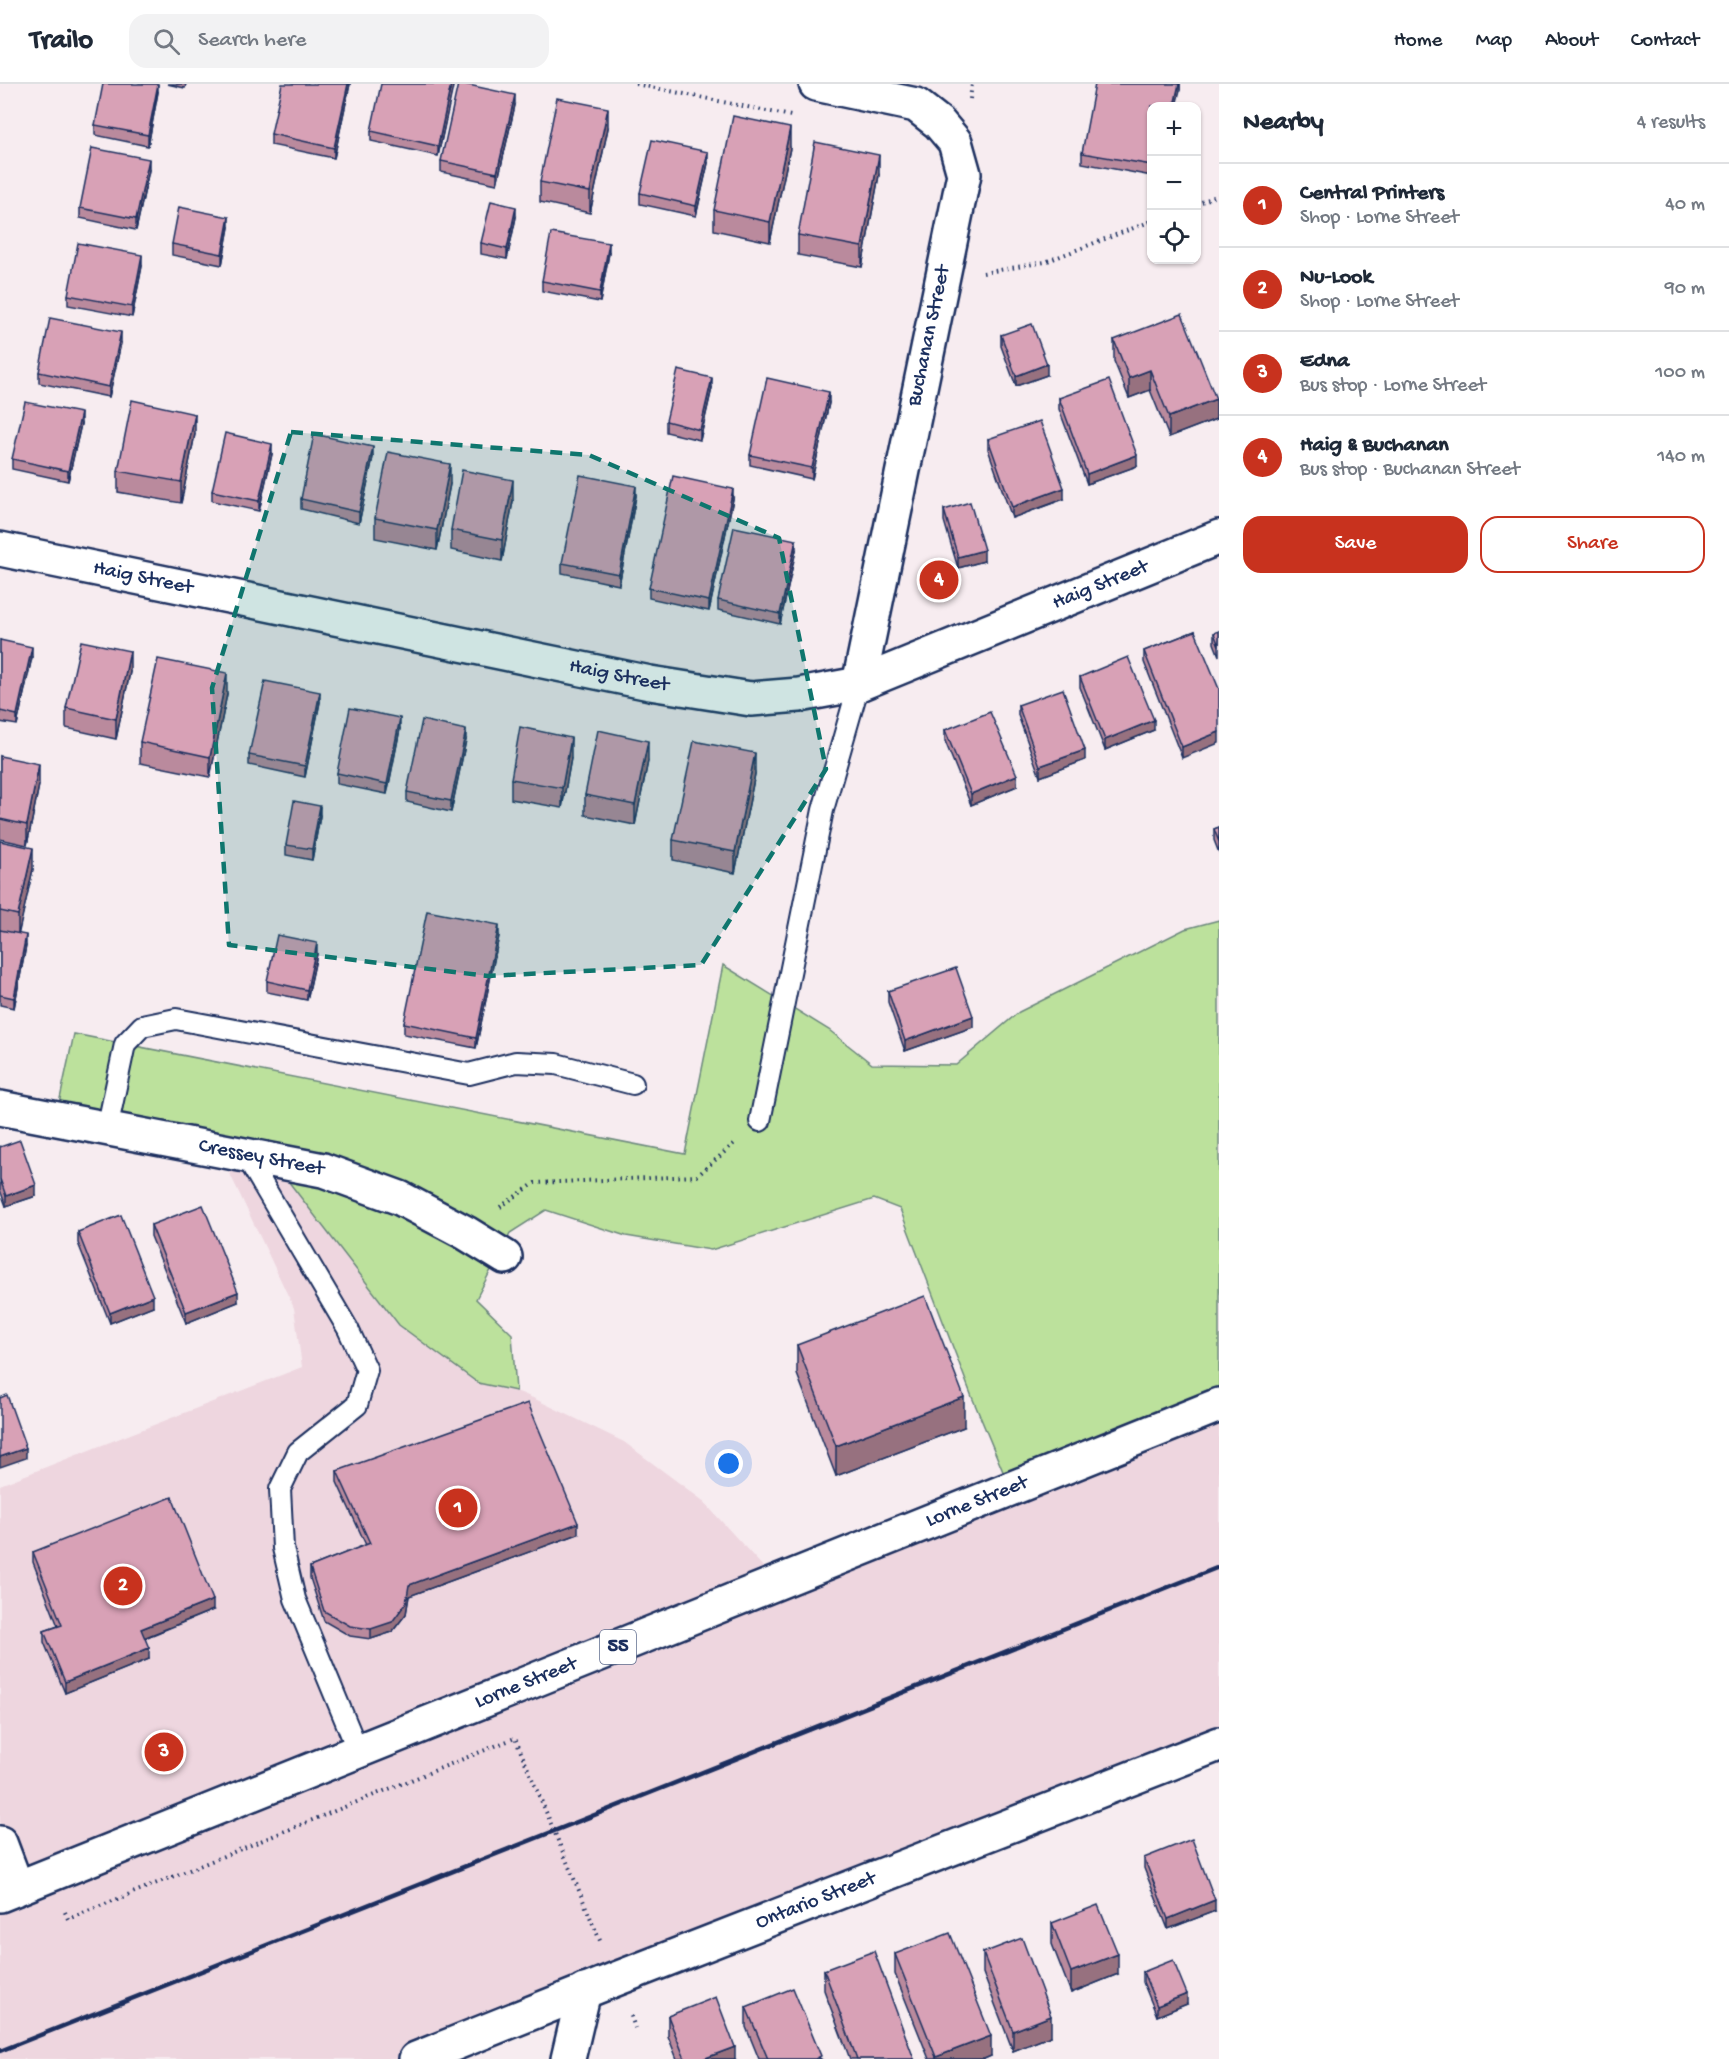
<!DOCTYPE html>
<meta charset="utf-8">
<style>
body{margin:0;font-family:"Gochi Hand",sans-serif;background:#f2f2f3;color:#1f2937}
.controls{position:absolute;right:18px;top:18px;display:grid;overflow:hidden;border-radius:12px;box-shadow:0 2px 4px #0004}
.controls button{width:54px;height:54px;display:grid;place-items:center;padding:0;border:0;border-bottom:2px solid #e0e1e3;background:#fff;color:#1f2937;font:30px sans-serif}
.you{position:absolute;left:729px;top:1380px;width:21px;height:21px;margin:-15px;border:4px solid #fff;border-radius:50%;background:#1a73e8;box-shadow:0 0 0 9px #1a73e833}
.badge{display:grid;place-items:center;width:39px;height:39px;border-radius:50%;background:#c8321e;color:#fff;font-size:20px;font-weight:700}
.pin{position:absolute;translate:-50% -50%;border:3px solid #fff;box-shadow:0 2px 6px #0006}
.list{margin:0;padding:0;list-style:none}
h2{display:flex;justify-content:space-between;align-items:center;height:78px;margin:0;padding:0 24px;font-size:26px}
h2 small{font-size:20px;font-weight:400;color:#747a83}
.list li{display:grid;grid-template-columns:39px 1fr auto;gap:18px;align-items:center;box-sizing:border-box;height:84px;padding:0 24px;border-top:2px solid #e0e1e3}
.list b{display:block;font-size:22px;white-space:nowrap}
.list p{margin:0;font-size:20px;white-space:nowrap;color:#747a83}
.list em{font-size:20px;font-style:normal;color:#747a83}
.actions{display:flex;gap:12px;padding:18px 24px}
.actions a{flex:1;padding:14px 0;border:2px solid #c8321e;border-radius:18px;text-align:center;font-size:21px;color:#c8321e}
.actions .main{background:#c8321e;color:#fff}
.icon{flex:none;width:33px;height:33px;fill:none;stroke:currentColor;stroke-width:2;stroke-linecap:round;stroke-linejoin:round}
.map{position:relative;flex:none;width:1219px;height:1975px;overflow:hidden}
header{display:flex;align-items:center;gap:36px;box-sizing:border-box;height:84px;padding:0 30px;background:#fff;border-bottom:2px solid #e0e1e3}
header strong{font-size:28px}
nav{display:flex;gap:33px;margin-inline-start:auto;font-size:21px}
.search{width:420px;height:54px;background:#f2f2f3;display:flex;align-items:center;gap:15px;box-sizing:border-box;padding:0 21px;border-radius:18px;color:#747a83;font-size:22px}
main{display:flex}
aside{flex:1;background:#fff}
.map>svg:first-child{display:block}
.built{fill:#eed6df}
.green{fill:#bce19c;stroke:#6c887d;stroke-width:1.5}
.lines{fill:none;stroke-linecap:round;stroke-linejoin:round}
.service-casing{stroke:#1b2f5e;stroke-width:24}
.minor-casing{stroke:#1b2f5e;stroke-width:38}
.tertiary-casing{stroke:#1b2f5e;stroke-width:38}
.primary-casing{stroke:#1b2f5e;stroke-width:38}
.path{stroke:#1b2f5e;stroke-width:4;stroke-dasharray:1.5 4.5;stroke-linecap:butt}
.service{stroke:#fff;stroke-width:20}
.minor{stroke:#fff;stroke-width:33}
.tertiary{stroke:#fff;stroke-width:33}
.primary{stroke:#fff;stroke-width:33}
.rail{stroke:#1b2f5e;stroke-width:4.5}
.wall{fill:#ba8a9d;stroke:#1b2f5e;stroke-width:1.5}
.shaded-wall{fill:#97717f;stroke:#1b2f5e;stroke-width:1.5}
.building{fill:#d8a1b6;stroke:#1b2f5e;stroke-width:1.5}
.marked{fill:#0f766e;fill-opacity:0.2;stroke:#0f766e;stroke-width:4.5;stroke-dasharray:12 8;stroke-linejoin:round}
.labels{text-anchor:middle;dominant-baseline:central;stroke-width:4.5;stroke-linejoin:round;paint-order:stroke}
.shield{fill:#fff;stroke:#5f6d8e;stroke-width:1.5}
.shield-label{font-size:20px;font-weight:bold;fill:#1b2f5e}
.street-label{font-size:21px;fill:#1b2f5e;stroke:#fff}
</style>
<header>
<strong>Trailo</strong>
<div class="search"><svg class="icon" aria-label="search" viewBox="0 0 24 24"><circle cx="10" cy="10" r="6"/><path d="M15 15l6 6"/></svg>Search here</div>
<nav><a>Home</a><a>Map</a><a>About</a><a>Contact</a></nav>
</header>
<main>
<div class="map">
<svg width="1219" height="1975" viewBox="0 0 1219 1975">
<rect width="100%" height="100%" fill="#f7ecf0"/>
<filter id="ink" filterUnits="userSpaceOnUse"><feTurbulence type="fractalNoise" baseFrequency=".0167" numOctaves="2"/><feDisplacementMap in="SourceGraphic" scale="12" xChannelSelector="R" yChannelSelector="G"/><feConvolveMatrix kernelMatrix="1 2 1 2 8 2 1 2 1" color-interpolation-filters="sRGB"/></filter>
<g filter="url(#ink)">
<!-- built -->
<path class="built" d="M220 1069 275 1080 478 1299 516 1307 533 1314 624 1358 702 1416 765 1485 771 1497 1219 1317V1660L416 1975H0V1401L302 1283 294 1224Z"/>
<!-- green -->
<path class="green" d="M1219 836V1317L1009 1402 972 1313 900 1125 874 1115 711 1166 626 1152 546 1126 510 1149 476 1215 512 1250 516 1307 478 1299 399 1241 275 1080 55 1038 74 950 685 1070 723 881 829 946 872 980 956 981 1019 928 1185 845Z"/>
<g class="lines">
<!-- service casing -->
<g class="service-casing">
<g id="service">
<path d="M760 1037 823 726 859 600"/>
<path d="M107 1045 125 960 142 942 176 935 469 990 516 978 556 980 633 1000"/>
<path d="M246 1072 348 1245 367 1286 357 1321 298 1368 280 1405 283 1464 295 1515 358 1667"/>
</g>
</g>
<!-- minor casing -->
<g class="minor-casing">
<g id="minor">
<path d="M816 0 916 21 939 39 955 58 964 90 859 600"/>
<path id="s1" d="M0 1024 323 1086 400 1114 466 1149 505 1173"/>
<path d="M0 1759 17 1804"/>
<path d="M568 1975 584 1907"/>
</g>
</g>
<!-- tertiary casing -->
<g class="tertiary-casing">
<g id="tertiary">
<path id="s2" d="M0 465 650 599 751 615 799 611 859 600 1219 453"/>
<path id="s3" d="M416 1975 616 1895 1219 1660"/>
</g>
</g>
<!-- primary casing -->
<g class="primary-casing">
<g id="primary">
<path id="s4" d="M0 1811 1219 1321"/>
</g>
</g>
<!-- path -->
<g class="path">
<path d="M636 0 791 32"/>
<path d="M970 15 972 0"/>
<path d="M1196 120 1219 111"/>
<path d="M983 189 1045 178 1152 137"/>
<path d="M500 1123 535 1099 697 1092 736 1058"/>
<path d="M65 1828 68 1835 515 1654 601 1859"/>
<path d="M631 1932 635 1944"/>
</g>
<!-- service -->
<use href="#service" class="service"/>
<!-- minor -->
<use href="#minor" class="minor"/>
<!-- tertiary -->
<use href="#tertiary" class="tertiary"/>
<!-- primary -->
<use href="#primary" class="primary"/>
<!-- rail -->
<path class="rail" d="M0 1967 1219 1483"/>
</g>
<!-- wall -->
<g class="wall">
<path d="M167 0H186L185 4Z"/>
<path d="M350 0 334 74 271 61V50Z"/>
<path d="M453 0 438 72 371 57V47Z"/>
<path d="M1180 0V6L1152 22V92L1082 79V69Z"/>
<path d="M158 8 148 62 95 51V41Z"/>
<path d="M515 21 497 100 441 88V77Z"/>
<path d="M608 44 590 129 540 118V98Z"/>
<path d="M790 64 770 158 714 146V126Z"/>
<path d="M708 79 696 132 640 120V109Z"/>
<path d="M149 86 136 146 80 134V124Z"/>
<path d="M879 91 862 183 798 171V151Z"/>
<path d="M516 133 507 175 481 170V159Z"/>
<path d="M229 143 222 181 172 171V160Z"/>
<path d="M609 169 600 218 542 207V197Z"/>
<path d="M142 182 132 233 68 221V211Z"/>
<path d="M1001 251 1047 291 1016 302 1001 262Z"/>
<path d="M1114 256 1216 335 1169 353 1150 306 1129 314 1114 277Z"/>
<path d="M121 259 109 313 39 299V288Z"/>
<path d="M712 304 700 356 666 348V337Z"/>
<path d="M1059 314 1137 382 1087 400 1059 325Z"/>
<path d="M829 319 812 395 750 381V371Z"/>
<path d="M81 340 68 397 12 385V375Z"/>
<path d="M195 350 181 419 118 408V387Z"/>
<path d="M988 355 1064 415 1012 434 988 365Z"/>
<path d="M272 370 259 427 212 417V407Z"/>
<path d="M373 373 359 439 301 425V415Z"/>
<path d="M450 400 437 466 375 454V434Z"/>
<path d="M636 412 619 501 562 489V479Z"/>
<path d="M733 415 709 527 649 514V504Z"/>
<path d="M513 417 502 477 451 466V446Z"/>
<path d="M944 426 984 477 958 484 944 437Z"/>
<path d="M796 466 780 540 718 526V516Z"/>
<path d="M1195 547 1182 674 1144 578V567Z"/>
<path d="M1219 547V572L1214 559V549Z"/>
<path d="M0 556 32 573 17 641 0 638Z"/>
<path d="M130 588 116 655 66 644V624Z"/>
<path d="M1080 593 1154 646 1105 666 1080 603Z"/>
<path d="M227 610 210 693 140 679V658Z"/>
<path d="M320 618 305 693 249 681V671Z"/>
<path d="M1018 621 1085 676 1040 693 1018 631Z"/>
<path d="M400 645 387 710 337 700V689Z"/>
<path d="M945 646 1017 702 971 721 945 657Z"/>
<path d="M466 656 451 728 407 718V708Z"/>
<path d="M0 672 39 701 27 761 0 755Z"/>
<path d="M571 674 562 724 511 715V695Z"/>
<path d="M648 677 635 741 585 731V711Z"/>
<path d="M755 690 735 789 673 776V756Z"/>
<path d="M320 732 312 776 286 771V761Z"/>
<path d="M1219 743V769L1214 756V745Z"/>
<path d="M0 757 33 785 18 850 26 862 14 924 0 921Z"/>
<path d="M499 852 476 964 404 950V939Z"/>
<path d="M317 870 307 916 267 908V897Z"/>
<path d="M888 907 973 943 905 967 888 918Z"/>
<path d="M0 1063 36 1112 6 1122 0 1106Z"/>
<path d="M151 1141 238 1218 186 1239 151 1152Z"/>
<path d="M78 1148 153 1222 110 1239 78 1159Z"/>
<path d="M797 1261 964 1343 836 1392 797 1290Z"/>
<path d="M337 1387 578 1450 409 1512 406 1530 392 1548 371 1555 350 1552 324 1537 310 1494V1483L366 1461 337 1398Z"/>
<path d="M33 1468 213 1526 145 1554 149 1575 65 1609 44 1558V1547L58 1542 33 1478Z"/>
<path d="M1144 1774 1215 1827 1168 1845 1144 1784Z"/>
<path d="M1052 1839 1118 1890 1071 1909 1052 1860Z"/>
<path d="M983 1869 1051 1952 1013 1967 983 1889Z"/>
<path d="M895 1870 991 1972 984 1975H929L895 1890Z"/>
<path d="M824 1886 914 1975H850L824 1906Z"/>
<path d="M1143 1888 1187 1920 1157 1932 1143 1898Z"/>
<path d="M746 1923 821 1975H759L746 1943Z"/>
<path d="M668 1932 735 1975H677L668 1952Z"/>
</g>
<!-- shaded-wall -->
<g class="shaded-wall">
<path d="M158 0V8L148 62V51Z"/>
<path d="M348 0H350L334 74V64Z"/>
<path d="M451 0H453V3L438 72V62Z"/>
<path d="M1179 0H1180V6L1176 22H1174Z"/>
<path d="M515 11V21L497 100V89Z"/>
<path d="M608 24V44L590 129V108Z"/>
<path d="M790 44V64L770 158V138Z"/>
<path d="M708 68V79L696 132V122Z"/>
<path d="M879 71V91L862 183V163Z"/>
<path d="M149 75V86L136 146V135Z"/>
<path d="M516 123V133L507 175V165Z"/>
<path d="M229 133V143L222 181V170Z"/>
<path d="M609 159V169L600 218V208Z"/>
<path d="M142 171V182L132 233V223Z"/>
<path d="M121 248V259L109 313V303Z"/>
<path d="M1047 280V291L1016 302V292Z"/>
<path d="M1150 286V306L1129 314V294Z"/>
<path d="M712 294V304L700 356V346Z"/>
<path d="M829 308V319L812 395V384Z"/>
<path d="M1216 315V335L1169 353V333Z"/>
<path d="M81 329V340L68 397V387Z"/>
<path d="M195 330V350L181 419V398Z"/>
<path d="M272 360V370L259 427V417Z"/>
<path d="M373 363V373L359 439V428Z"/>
<path d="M1137 371V382L1087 400V390Z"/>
<path d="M450 380V400L437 466V446Z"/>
<path d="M513 396V417L502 477V456Z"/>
<path d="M636 402V412L619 501V490Z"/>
<path d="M1064 404V415L1012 434V423Z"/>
<path d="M733 405V415L709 527V517Z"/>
<path d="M796 456V466L780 540V530Z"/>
<path d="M984 466V477L958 484V473Z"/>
<path d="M32 563V573L17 641V631Z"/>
<path d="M130 567V588L116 655V635Z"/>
<path d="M227 589V610L210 693V673Z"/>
<path d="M320 608V618L305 693V682Z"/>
<path d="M400 634V645L387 710V700Z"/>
<path d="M1154 636V646L1105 666V656Z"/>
<path d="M466 646V656L451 728V717Z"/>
<path d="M1219 648V659L1182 674V663Z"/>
<path d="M571 654V674L562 724V704Z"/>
<path d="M648 657V677L635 741V721Z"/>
<path d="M1085 666V676L1040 693V682Z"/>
<path d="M755 669V690L735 789V768Z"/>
<path d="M39 680V701L27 761V741Z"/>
<path d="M1017 691V702L971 721V710Z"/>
<path d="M320 722V732L312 776V765Z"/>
<path d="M33 764V785L18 852V831Z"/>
<path d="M499 841V852L476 964V954Z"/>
<path d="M26 851V862L14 924V914Z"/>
<path d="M317 859V870L307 916V906Z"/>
<path d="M973 932V943L905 967V957Z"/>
<path d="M36 1101V1112L6 1122V1112Z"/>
<path d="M238 1208V1218L186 1239V1228Z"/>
<path d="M153 1212V1222L110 1239V1229Z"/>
<path d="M964 1313V1343L836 1392V1362Z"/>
<path d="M26 1364V1374L0 1383V1373Z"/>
<path d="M578 1439V1450L409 1512 406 1530 392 1548 371 1555V1545L409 1501Z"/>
<path d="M213 1516V1526L141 1555V1545Z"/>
<path d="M149 1564V1575L65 1609V1598Z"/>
<path d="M1215 1816V1827L1168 1845V1835Z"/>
<path d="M1118 1870V1890L1071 1909V1888Z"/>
<path d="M1187 1910V1920L1157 1932V1922Z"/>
<path d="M1051 1932V1952L1013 1967V1947Z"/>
<path d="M991 1952V1972L984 1975H936V1973Z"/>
<path d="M735 1963V1975H703Z"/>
</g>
<!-- building -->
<g class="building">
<path d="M103 0H158L148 51 95 41Z"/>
<path d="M282 0H348L334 64 271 50Z"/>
<path d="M381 0H451L438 62 371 47Z"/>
<path d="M458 0H464L515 11 497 89 441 77Z"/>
<path d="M1095 0H1179L1174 22H1152V81L1082 69Z"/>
<path d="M557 14 608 24 590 108 540 98Z"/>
<path d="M733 32 790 44 770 138 714 126Z"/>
<path d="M652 56 708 68 696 122 640 109Z"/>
<path d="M815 58 879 71 862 163 798 151Z"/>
<path d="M92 64 149 75 136 135 80 124Z"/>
<path d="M491 117 516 123 507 165 481 159Z"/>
<path d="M179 123 229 133 222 170 172 160Z"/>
<path d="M551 149 609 159 600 208 542 197Z"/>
<path d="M78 159 142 171 132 223 68 211Z"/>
<path d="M1182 230 1216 315 1169 333 1150 286 1129 294 1114 256Z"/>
<path d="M50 234 121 248 109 303 39 288Z"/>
<path d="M1032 240 1047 280 1016 292 1001 251Z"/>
<path d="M678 286 712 294 700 346 666 337Z"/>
<path d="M767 294 829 308 812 384 750 371Z"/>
<path d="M1109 296 1137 371 1087 390 1059 314Z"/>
<path d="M132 316 195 330 181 398 118 387Z"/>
<path d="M25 318 81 329 68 387 12 375Z"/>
<path d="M1040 337 1064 404 1012 423 988 355Z"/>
<path d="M225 349 272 360 259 417 212 407Z"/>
<path d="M314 350 373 363 359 428 301 415Z"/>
<path d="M388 368 450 380 437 446 375 434Z"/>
<path d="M462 386 513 396 502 456 451 446Z"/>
<path d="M580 391 636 402 619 490 562 479Z"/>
<path d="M673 392 733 405 709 517 649 504Z"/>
<path d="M970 418 984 466 958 473 944 426Z"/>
<path d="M734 443 796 456 780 530 718 516Z"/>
<path d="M1195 547 1219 605V648L1182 663 1144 567Z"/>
<path d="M1219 547V562L1214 549Z"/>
<path d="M0 556 32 563 17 631 0 627Z"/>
<path d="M81 557 130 567 116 635 66 624Z"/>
<path d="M1128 573 1154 636 1105 656 1080 593Z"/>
<path d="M158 575 227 589 210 673 140 658Z"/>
<path d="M265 597 320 608 305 682 249 671Z"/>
<path d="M1063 605 1085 666 1040 682 1018 621Z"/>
<path d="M350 624 400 634 387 700 337 689Z"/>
<path d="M990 628 1017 691 971 710 945 646Z"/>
<path d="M422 636 466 646 451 717 407 708Z"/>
<path d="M520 643 571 654 562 704 511 695Z"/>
<path d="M598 646 648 657 635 721 585 711Z"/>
<path d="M694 657 755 669 735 768 673 756Z"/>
<path d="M0 672 39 680 27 741 0 735Z"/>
<path d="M294 717 320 722 312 765 286 761Z"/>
<path d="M1219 743V758L1214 745Z"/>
<path d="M0 757 33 764 18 831 0 827Z"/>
<path d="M427 827 499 841 476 954 404 939Z"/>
<path d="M0 846 26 851 14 914 0 911Z"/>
<path d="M277 851 317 859 307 906 267 897Z"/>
<path d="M956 884 973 932 905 957 888 907Z"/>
<path d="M20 1056 36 1101 6 1112 0 1095V1063Z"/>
<path d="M203 1121 238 1208 186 1228 151 1141Z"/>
<path d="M121 1131 153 1212 110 1229 78 1148Z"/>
<path d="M925 1212 964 1313 836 1362 797 1261Z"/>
<path d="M7 1311 26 1364 0 1373V1314Z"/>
<path d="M528 1319 578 1439 409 1501 406 1519 392 1538 371 1545 350 1542 324 1527 310 1483 370 1459 337 1387Z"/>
<path d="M172 1413 213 1516 141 1545 149 1564 65 1598 44 1547 62 1541 33 1468Z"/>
<path d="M1192 1755 1215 1816 1168 1835 1144 1774Z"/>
<path d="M1098 1821 1118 1870 1071 1888 1052 1839Z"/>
<path d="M950 1849 991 1952 936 1973 895 1870Z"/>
<path d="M1022 1854 1051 1932 1013 1947 983 1869Z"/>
<path d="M874 1867 914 1975H857L824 1886Z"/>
<path d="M1173 1876 1187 1910 1157 1922 1143 1888Z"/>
<path d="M793 1904 821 1972 815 1975H768L746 1923Z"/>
<path d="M716 1913 735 1963 703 1975H685L668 1932Z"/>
</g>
</g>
<!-- marked area -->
<path class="marked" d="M291 348 589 371 779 454 826 685 701 881 488 892 229 861 212 604Z"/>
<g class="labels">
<!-- shield labels -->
<rect class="shield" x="600" y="1546" width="36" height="34" rx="4.5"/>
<g class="shield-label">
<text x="618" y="1563">55</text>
</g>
<!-- street labels -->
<g class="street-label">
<text transform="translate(930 252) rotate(-78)">Buchanan Street</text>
<text stroke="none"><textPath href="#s2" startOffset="146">Haig Street</textPath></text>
<text stroke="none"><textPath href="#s2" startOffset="1136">Haig Street</textPath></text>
<text stroke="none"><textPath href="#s2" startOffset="632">Haig Street</textPath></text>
<text stroke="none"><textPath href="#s1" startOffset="266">Cressey Street</textPath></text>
<text stroke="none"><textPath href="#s4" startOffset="1053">Lorne Street</textPath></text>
<text stroke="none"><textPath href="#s4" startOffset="567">Lorne Street</textPath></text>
<text stroke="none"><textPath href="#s3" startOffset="430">Ontario Street</textPath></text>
</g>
</g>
</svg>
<div class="controls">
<button>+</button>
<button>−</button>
<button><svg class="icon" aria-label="locate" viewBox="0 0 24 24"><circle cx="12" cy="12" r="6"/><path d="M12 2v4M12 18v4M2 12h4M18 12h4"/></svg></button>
</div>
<div class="you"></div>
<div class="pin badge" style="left:458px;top:1424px">1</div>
<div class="pin badge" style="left:123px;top:1502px">2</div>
<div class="pin badge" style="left:164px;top:1668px">3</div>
<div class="pin badge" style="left:939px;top:496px">4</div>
</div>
<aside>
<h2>Nearby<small>4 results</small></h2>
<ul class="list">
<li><span class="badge">1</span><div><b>Central Printers</b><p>Shop · Lorne Street</p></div><em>40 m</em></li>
<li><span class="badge">2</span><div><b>Nu-Look</b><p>Shop · Lorne Street</p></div><em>90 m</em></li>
<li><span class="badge">3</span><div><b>Edna</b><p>Bus stop · Lorne Street</p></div><em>100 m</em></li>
<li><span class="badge">4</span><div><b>Haig &amp; Buchanan</b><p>Bus stop · Buchanan Street</p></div><em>140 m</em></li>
</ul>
<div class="actions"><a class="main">Save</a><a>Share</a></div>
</aside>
</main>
